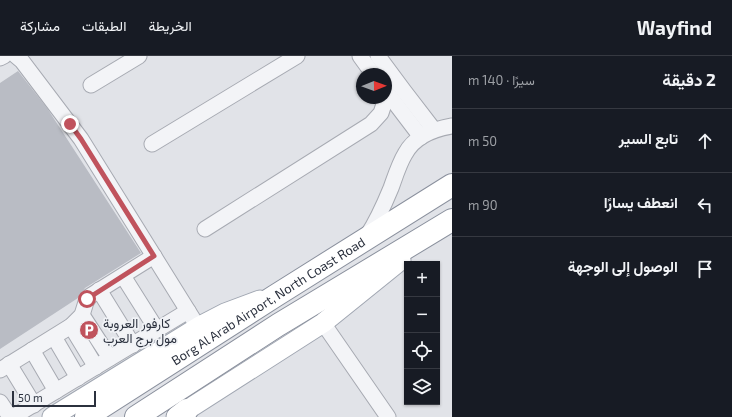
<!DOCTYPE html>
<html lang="ar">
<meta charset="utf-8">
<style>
body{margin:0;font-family:"Exo 2",Vazirmatn,sans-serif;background:#20242c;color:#f1f3f6;direction:rtl}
.controls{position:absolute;right:12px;bottom:12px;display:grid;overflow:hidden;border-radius:0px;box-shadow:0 1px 3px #0004}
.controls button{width:36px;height:36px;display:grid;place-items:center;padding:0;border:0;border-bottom:1px solid #363941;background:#171b24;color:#f1f3f6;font:20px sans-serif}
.compass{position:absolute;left:356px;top:12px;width:36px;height:36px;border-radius:50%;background:#171b24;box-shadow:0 1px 3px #0004;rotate:89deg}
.scale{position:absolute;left:12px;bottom:10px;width:84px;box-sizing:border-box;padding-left:4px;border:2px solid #2b313e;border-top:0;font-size:11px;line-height:14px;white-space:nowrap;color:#2b313e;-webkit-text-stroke:3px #f0f2f6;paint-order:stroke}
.stop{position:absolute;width:12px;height:12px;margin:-9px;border:3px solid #c0535d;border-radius:50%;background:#fff}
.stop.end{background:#c0535d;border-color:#fff;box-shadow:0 1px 4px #0008}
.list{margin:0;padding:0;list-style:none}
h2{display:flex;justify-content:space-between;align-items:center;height:52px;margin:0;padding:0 16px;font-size:17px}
h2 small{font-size:13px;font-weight:400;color:#9ea1a6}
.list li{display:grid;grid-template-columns:26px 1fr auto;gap:12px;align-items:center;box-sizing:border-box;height:64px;padding:0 16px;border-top:1px solid #363941}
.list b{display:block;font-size:15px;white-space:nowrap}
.list em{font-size:13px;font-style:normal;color:#9ea1a6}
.icon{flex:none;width:22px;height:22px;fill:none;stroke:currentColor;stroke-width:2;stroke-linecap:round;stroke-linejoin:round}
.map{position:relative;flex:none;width:452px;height:361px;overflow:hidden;direction:ltr}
header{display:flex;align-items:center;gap:24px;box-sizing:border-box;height:56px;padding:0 20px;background:#171b24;border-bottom:1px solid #363941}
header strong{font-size:19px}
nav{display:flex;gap:22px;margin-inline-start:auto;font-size:14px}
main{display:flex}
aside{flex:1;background:#171b24}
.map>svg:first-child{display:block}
.building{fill:#b9bcc4}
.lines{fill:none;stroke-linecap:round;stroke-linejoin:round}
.minor-casing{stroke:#a7aab2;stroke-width:17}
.major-casing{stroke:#a1a7b2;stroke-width:21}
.highway-casing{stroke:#8a909d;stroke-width:24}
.minor{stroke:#f3f4f7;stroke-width:15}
.major{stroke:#fff;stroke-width:19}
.highway{stroke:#fff;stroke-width:22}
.route{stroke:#c0535d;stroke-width:5}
.labels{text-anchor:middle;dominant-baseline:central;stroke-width:3.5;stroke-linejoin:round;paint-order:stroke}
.street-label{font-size:13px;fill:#2b313e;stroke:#f0f2f6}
.poi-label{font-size:13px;fill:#2b313e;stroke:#f0f2f6;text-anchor:start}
</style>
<header>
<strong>Wayfind</strong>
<nav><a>الخريطة</a><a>الطبقات</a><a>مشاركة</a></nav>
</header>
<main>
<aside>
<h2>2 دقيقة<small>سيرًا · 140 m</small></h2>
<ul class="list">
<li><svg class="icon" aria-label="ahead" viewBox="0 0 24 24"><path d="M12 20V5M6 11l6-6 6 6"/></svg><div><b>تابع السير</b></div><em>50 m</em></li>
<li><svg class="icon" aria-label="left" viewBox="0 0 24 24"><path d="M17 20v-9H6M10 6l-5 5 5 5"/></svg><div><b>انعطف يسارًا</b></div><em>90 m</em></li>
<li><svg class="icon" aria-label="arrive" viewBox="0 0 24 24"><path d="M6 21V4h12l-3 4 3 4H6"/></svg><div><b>الوصول إلى الوجهة</b></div></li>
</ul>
</aside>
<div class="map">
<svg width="452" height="361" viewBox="0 0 452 361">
<rect width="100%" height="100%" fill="#e1e3e8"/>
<!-- building -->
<path class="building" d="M18 15 47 52 141 197 85 232 78 242 0 293V27Z"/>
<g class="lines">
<!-- minor casing -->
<g class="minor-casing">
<g id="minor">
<path d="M16 0 22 5 81 83 198 271"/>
<path d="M360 0 373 18"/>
<path d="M378 0 404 35 434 74"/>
<path d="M0 2 4 0"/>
<path d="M91 29 139 0"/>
<path d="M386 35 421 81"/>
<path d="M152 88 297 0"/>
<path d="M205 173 371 68 381 57 386 42"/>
<path d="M367 180C377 165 384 149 391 132 395 121 399 108 405 98 414 81 434 73 452 70"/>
<path d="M123 220 157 274"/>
<path d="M99 234 133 289"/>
<path d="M82 259 110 302"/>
<path d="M323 267 388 361"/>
<path d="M71 270 96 311"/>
<path d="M54 281 78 322"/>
<path d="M32 294 56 335"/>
<path d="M9 308 34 349"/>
<path d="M0 314 71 270 82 259 86 246 90 240 154 200"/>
<path d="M0 346 10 361"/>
<path d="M13 361 188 255"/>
</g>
</g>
<!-- major casing -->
<g class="major-casing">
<g id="major">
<path d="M52 361 198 271 225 257 260 244"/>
<path d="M176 361 323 267 401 204"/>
</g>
</g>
<!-- highway casing -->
<g class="highway-casing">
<g id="highway">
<path id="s1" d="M86 361 275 240 452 129"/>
<path d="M136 361 278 269 452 164"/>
<path d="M178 361 187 354"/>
</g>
</g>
<!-- minor -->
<use href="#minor" class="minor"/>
<!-- major -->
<use href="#major" class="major"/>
<!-- highway -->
<use href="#highway" class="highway"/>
</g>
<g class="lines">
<!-- route -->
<path class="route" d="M70 68 81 83 154 200 87 243"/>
</g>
<!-- icons -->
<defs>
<g id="parking-disc" transform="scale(1)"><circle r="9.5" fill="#c0535d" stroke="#f0f2f6"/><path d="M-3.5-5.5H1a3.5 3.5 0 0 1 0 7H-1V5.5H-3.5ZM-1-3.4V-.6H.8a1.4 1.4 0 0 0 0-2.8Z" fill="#fff"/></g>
</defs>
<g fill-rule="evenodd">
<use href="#parking-disc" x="89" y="274"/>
</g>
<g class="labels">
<!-- street labels -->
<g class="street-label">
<text stroke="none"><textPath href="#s1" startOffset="216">Borg Al Arab Airport, North Coast Road</textPath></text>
</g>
<!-- poi labels -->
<g class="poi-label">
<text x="103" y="267">كارفور العروبة<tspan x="103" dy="15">مول برج العرب</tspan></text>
</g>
</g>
</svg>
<div class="controls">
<button>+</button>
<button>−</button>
<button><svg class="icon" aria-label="locate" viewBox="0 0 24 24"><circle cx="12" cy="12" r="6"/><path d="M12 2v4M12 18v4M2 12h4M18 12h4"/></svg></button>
<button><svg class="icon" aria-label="layers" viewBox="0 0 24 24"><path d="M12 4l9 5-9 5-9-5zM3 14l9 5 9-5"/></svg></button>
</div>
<svg class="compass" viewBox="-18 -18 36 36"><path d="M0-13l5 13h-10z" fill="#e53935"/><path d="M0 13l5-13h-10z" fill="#9ea1a6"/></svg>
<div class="scale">50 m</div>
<div class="stop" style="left:87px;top:243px"></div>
<div class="stop end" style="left:70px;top:68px"></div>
</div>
</main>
